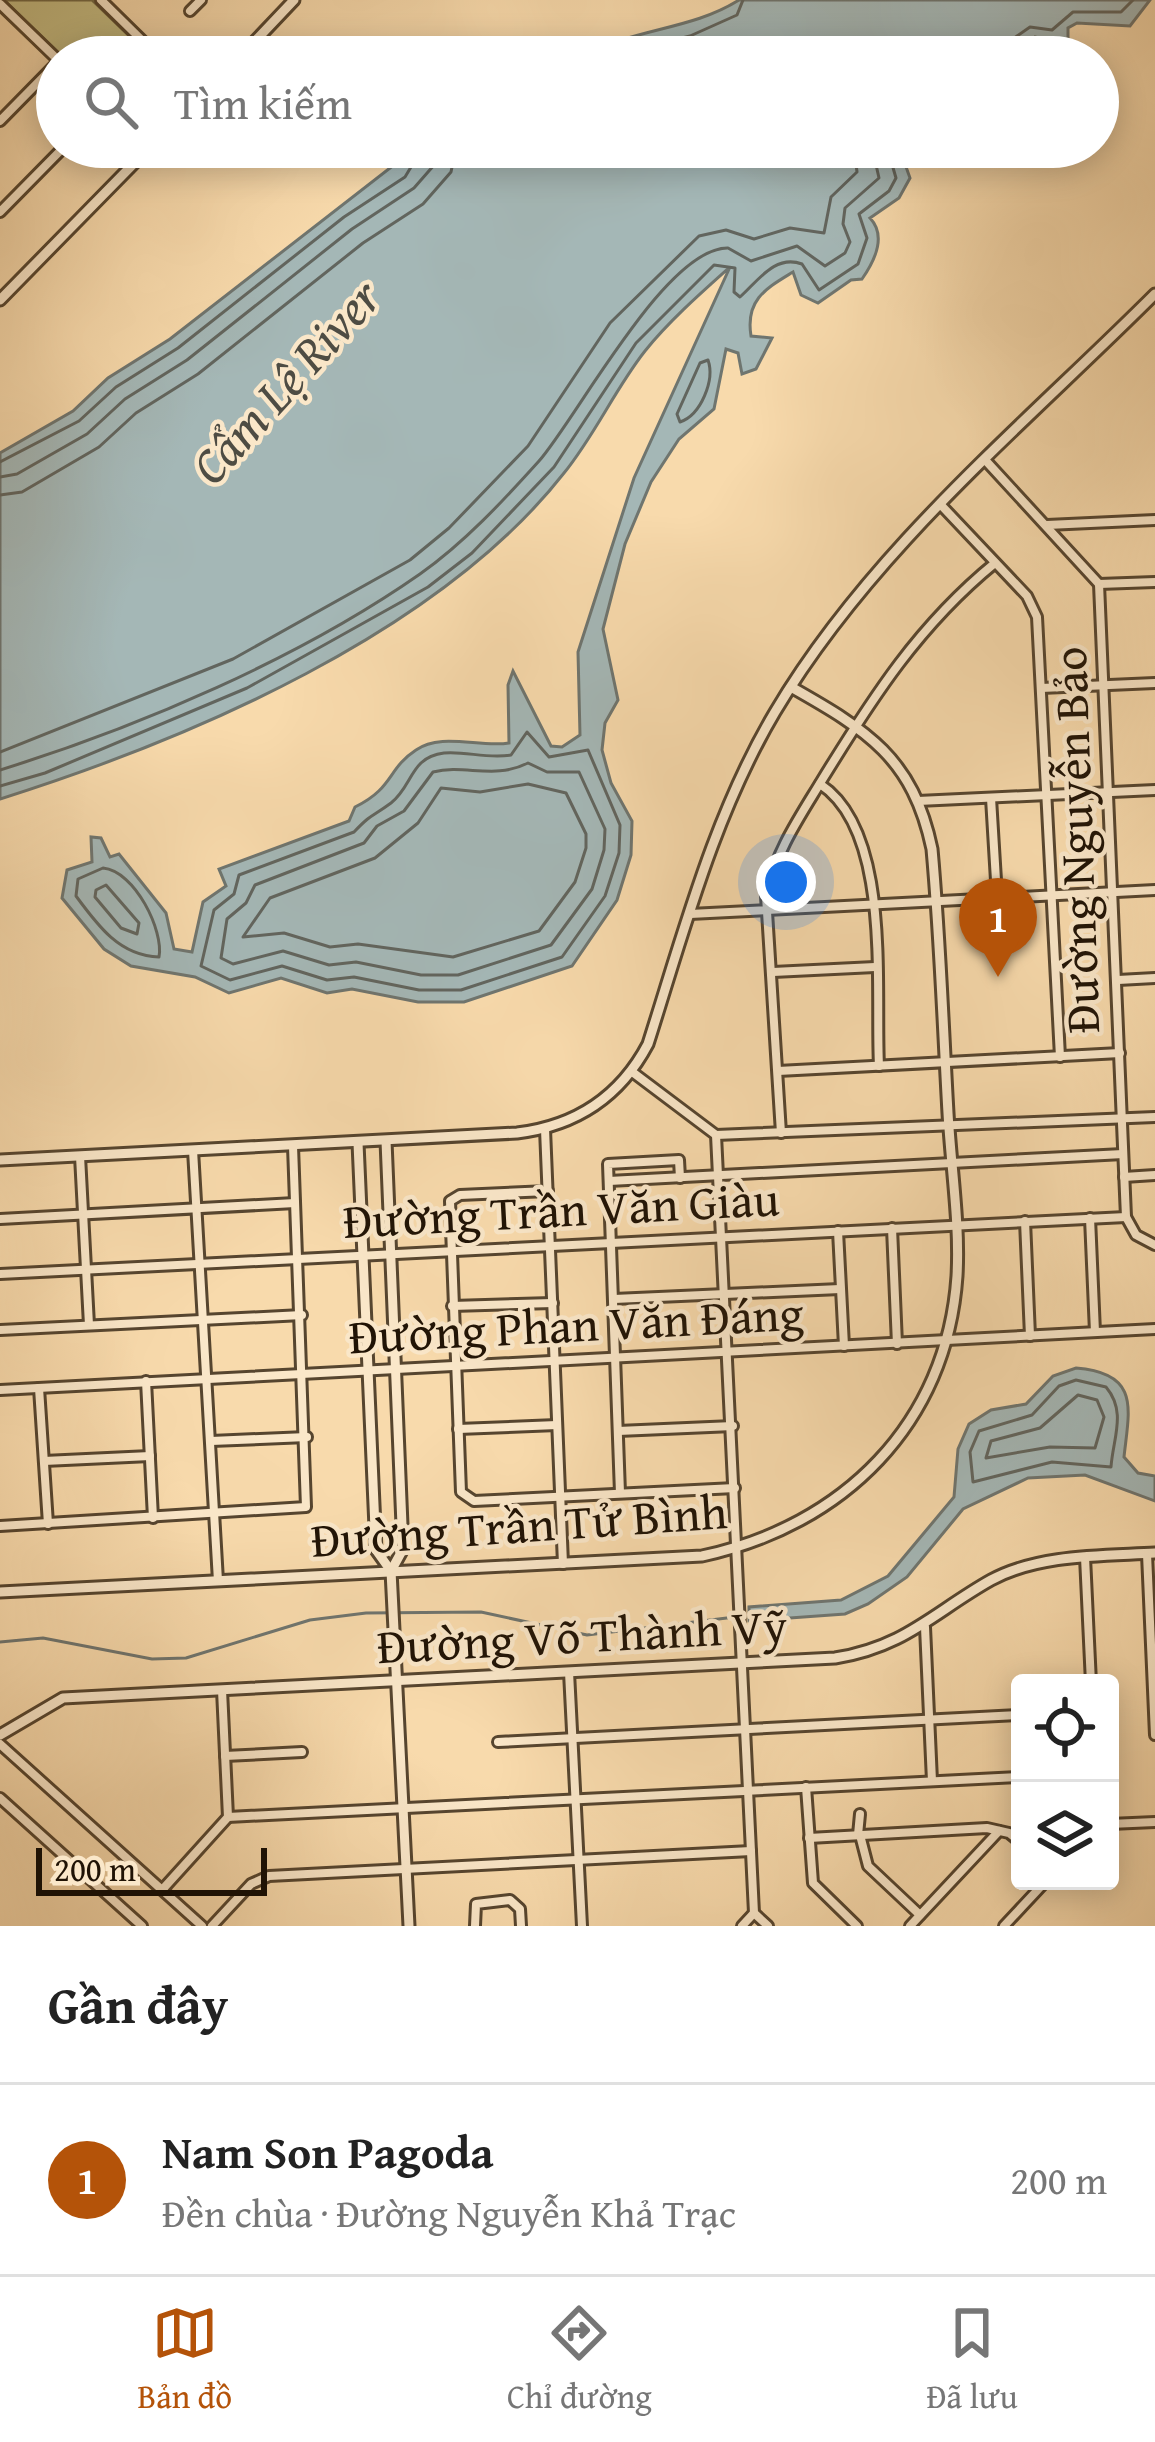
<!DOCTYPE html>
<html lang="vi">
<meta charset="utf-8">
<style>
body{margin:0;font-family:"Gentium Book Plus",serif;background:#f2f2f2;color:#222}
.controls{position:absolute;right:36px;bottom:36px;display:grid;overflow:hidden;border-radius:12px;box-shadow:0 6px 30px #0003}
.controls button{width:108px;height:108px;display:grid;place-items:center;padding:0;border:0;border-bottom:3px solid #e0e0e0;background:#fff;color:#222;font:60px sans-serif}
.scale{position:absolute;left:36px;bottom:30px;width:231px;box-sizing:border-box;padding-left:12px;border:6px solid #201305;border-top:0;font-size:33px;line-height:42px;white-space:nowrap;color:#201305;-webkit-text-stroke:9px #fae7c9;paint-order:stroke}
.you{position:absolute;left:786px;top:882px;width:42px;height:42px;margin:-30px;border:9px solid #fff;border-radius:50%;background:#1a73e8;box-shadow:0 0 0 18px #1a73e833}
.badge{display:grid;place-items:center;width:78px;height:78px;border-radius:50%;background:#b45309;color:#fff;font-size:39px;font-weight:700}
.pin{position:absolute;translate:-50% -99px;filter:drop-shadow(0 3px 6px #0008)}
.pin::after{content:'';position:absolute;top:63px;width:42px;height:36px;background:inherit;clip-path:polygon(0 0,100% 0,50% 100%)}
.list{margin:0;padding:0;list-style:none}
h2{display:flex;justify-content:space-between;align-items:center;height:156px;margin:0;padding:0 48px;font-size:51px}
h2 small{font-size:39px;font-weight:400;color:#767676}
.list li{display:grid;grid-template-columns:78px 1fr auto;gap:36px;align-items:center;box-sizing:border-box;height:192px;padding:0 48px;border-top:3px solid #e0e0e0}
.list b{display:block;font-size:45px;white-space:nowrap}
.list p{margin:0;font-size:39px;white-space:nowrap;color:#767676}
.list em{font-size:39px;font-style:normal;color:#767676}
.icon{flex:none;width:66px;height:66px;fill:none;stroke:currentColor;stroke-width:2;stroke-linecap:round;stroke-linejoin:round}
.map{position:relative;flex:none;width:1155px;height:1926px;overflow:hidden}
.search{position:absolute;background:#fff;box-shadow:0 6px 30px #0003;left:36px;right:36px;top:36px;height:132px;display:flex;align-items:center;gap:30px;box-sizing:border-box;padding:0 42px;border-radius:66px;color:#767676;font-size:45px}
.sheet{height:348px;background:#fff}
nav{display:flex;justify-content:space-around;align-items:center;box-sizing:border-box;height:168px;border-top:3px solid #e0e0e0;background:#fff;font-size:33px;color:#767676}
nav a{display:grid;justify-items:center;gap:6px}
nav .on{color:#b45309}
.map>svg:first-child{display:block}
.green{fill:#c5bd84;stroke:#726844;stroke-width:3}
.water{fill:#a4b7b6;stroke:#6f756f;stroke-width:3}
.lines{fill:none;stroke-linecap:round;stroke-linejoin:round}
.shore{stroke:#62655e;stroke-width:3}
.stream{stroke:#6f756f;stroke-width:3}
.minor-casing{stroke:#56452f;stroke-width:14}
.tertiary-casing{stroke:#56452f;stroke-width:15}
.minor{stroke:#fae7c9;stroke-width:8}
.tertiary{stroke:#fae7c9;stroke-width:9}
.labels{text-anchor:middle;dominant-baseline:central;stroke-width:9;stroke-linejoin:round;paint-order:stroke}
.street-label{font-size:48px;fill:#201305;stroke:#fae7c9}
.water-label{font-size:51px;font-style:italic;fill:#4e4c43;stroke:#fae7c9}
</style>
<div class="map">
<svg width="1155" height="1926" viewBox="0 0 1155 1926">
<rect width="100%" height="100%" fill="#f8daac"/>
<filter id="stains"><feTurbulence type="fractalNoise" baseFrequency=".00167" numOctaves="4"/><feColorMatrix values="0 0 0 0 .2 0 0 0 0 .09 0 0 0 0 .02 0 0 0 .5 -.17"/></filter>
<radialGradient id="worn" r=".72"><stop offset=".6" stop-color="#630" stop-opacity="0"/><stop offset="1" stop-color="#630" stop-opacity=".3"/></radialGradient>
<!-- green -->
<path class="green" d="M4 0H92L151 57H63Z"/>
<!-- water -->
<g class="water">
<path d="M739 0H1150L1130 26 1077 23 1068 28V46L1035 37 1012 57H583C631 28 690 31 739 0Z"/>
<path d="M417 147H899L910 178 899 198 870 218C886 235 876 259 862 279L851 280 818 303 801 295 793 272C767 288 745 299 751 336L772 338 756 369 742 374 738 353 726 349 714 409 679 439 651 482 625 544 603 629 618 700 605 723 602 750 611 783 632 821 631 855 617 900 572 966 464 1002H418L352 989 327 993 281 978 229 993 195 977 131 966 104 949 62 898 67 870 92 862 91 837 101 838 110 857 119 854 166 913 174 949 192 952 203 902 226 886 219 869 349 821 355 807C394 788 387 769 416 750 441 732 480 748 509 743L508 685 513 671 551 746 562 747 580 735 578 652 634 478 730 267C702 292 669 321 645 351 615 389 595 435 564 473 439 633 190 739 0 799V453L73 411 108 378 170 339Z"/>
<path d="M1076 1368C1141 1373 1129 1410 1124 1457L1138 1473 1155 1476V1501L1085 1475 1028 1478 963 1509 907 1577 868 1604 845 1614 749 1621V1607L841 1600 888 1576 954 1497 958 1449 969 1424 991 1410 1026 1404 1053 1376Z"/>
</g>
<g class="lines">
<!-- shore -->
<g class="shore">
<path d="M606 57 690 36 737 15 743 0"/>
<path d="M1003 57 1007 43 1030 27 1052 30 1073 12H1121L1133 0"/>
<path d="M708 360C715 380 701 415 680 422L677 414 700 363Z"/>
<path d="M0 462 79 421 116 387 178 348 344 217 405 177 423 147"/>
<path d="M0 477 17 474 87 434 125 399 187 360 352 229 414 188 435 164 438 147"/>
<path d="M0 495 22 492 99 447 136 413 198 374 363 243 423 204 451 172 456 147"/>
<path d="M527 732 549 757 588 750 620 825 619 853 605 896 562 957 461 990H419L354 977 327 980 282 966 230 980 201 966 214 910 234 894 239 875 354 832C372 813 372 817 391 803 413 786 410 757 444 753 466 751 487 759 511 755Z"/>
<path d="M0 752 233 659 410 560 449 528 528 446 610 323 699 236 726 230 754 239 790 228 824 233 831 197 857 172 854 147"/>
<path d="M528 763 547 772H579L605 829 604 850 592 889 551 945 458 975H421L356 962 329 965 283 951 233 964 221 958 227 919 246 903 255 885 364 843 377 826 404 811 433 772C465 764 495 780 528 763Z"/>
<path d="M0 770C139 727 300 658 420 574 464 543 503 501 539 461 577 418 666 247 728 248L751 261 797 246 825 266 845 253 850 242 843 224 845 208 879 178 872 147"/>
<path d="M528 784 566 793 586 834V848L575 882 539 931 453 957 358 944 330 947 284 933 243 937 270 898 375 858 418 823 441 788 480 792Z"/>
<path d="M0 786 45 773 247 688 428 587 472 553 554 467 636 343 714 265 735 268 734 292 740 297C758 281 775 254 802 264L819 290 858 264 867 238 859 214 889 191 896 178 887 147"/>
<path d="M103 868C135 871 164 931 159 957 120 956 98 926 76 896L78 879Z"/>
<path d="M106 885 139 923 137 934 121 928 95 897 96 890Z"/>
<path d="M1076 1380 1106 1387C1127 1412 1113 1438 1111 1467L1052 1462 973 1482 970 1452 979 1431 1032 1415 1059 1386Z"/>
<path d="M1078 1395 1097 1400 1104 1417 1095 1448 1050 1447 986 1458 991 1441 1040 1428Z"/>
</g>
<!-- stream -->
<path class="stream" d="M0 1642 43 1638 152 1659 186 1658 310 1620 366 1613 481 1612 587 1635 735 1617"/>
<!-- minor casing -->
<g class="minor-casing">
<g id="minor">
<path d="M101 0 159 57"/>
<path d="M0 4 57 59"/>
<path d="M190 11 201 0"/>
<path d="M0 121 57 63"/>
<path d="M0 212 61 150"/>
<path d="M987 462 1099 584 1126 1217 1136 1235 1155 1245"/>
<path d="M940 504 1027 596 1037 617 1060 1057"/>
<path d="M1047 525 1155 520"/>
<path d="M1099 584 1155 582"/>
<path d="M1041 688 1155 683"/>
<path d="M820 784C892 831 875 987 879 1066"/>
<path d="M991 798 997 897"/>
<path d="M918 801 1155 790"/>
<path d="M690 914 1155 890"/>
<path d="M773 972 875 967"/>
<path d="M1118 980 1155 978"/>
<path d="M631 1071 716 1135 754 1913 768 1926"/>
<path d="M778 1071 1120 1053"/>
<path d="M545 1129 563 1564"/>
<path d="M781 1133 766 896C776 851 799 818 822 780 873 697 919 625 995 563"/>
<path d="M716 1135 1155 1117"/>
<path d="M193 1150 218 1581"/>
<path d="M80 1156 89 1325"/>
<path d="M1124 1177 1155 1175"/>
<path d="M609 1181 1123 1154"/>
<path d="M548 1191 460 1195 450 1201 461 1492 474 1501 735 1488"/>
<path d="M1090 1218 1095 1332"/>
<path d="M0 1219 295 1203"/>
<path d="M1025 1221 1030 1336"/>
<path d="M892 1228 897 1344"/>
<path d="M838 1231 844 1346"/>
<path d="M0 1274 1126 1217"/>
<path d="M614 1299 840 1289"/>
<path d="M452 1306 553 1303"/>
<path d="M0 1330 302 1315"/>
<path d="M146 1381 153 1518"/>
<path d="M39 1388 48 1524"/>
<path d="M0 1390 1155 1329"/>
<path d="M458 1429 557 1425"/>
<path d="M618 1431 733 1426"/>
<path d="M211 1441 307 1437"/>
<path d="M44 1461 150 1456"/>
<path d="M620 1493 608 1164 679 1160 680 1178"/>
<path d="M0 1526 306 1507 293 1146"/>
<path d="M1147 1554 1155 1735"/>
<path d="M1085 1557 1091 1683"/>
<path d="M925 1627 932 1781"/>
<path d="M569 1672 582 1926"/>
<path d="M498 1742 1020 1715"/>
<path d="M0 1744 202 1926"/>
<path d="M225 1756 302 1752"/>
<path d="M806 1787 813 1883 857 1926"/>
<path d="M0 1798 142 1926"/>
<path d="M228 1817 1020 1777"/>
<path d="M1110 1824 1155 1822"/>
<path d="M858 1835 860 1814"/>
<path d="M860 1835 868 1866 920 1915"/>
<path d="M809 1838 987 1828 1009 1833 1020 1842"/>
<path d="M162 1890 228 1817 222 1690"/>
<path d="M212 1926 251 1884 269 1876 751 1851"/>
<path d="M475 1926 476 1904 510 1900 520 1909 521 1926"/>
<path d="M742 1926 754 1913"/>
<path d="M910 1926 999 1831"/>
<path d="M1004 1926 1046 1881"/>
</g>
</g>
<!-- tertiary casing -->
<g class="tertiary-casing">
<g id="tertiary">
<path d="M240 57 294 0"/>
<path d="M0 300 150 147"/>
<path d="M386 1141 403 1549 391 1571 409 1926"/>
<path d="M358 1143 376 1550 391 1571"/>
<path d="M0 1160 517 1133C575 1126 620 1097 648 1044 684 931 714 815 775 712 871 550 1023 426 1155 294"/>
<path d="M0 1592 702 1556C843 1526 947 1424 957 1276 960 1223 951 1167 948 1113 943 1025 940 937 932 849 913 758 867 730 791 687"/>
<path d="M0 1735 63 1698 835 1658C905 1647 934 1612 991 1580 1039 1554 1102 1556 1155 1553"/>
</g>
</g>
<!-- minor -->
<use href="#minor" class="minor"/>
<!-- tertiary -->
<use href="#tertiary" class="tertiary"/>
</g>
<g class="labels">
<!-- street labels -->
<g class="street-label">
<text transform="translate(1075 840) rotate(-92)">Đường Nguyễn Bảo</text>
<text transform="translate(561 1209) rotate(-3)">Đường Trần Văn Giàu</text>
<text transform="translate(576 1324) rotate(-3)">Đường Phan Văn Đáng</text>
<text transform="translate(519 1525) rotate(-4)">Đường Trần Tử Bình</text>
<text transform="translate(582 1635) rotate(-3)">Đường Võ Thành Vỹ</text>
</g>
<!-- water labels -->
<g class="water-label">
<text transform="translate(285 381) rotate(-48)">Cẩm Lệ River</text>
</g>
</g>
<rect width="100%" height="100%" filter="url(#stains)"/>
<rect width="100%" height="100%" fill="url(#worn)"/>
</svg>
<div class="controls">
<button><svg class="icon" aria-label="locate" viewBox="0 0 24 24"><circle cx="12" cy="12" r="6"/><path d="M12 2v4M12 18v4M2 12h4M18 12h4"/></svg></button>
<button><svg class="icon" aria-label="layers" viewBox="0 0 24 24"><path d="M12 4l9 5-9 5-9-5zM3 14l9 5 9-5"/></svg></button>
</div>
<div class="scale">200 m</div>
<div class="you"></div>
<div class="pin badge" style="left:998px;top:977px">1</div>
<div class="search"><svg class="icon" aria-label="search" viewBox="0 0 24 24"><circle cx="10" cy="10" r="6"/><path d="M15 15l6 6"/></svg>Tìm kiếm</div>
</div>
<section class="sheet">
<h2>Gần đây<small></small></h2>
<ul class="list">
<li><span class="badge">1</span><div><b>Nam Son Pagoda</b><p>Đền chùa · Đường Nguyễn Khả Trạc</p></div><em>200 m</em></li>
</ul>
</section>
<nav>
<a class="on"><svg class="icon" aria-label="map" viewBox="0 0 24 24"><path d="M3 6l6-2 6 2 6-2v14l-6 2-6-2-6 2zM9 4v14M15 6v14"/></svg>Bản đồ</a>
<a><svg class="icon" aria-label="directions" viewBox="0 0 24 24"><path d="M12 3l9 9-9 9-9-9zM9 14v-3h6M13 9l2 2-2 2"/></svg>Chỉ đường</a>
<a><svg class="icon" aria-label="saved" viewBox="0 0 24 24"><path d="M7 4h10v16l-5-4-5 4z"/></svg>Đã lưu</a>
</nav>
